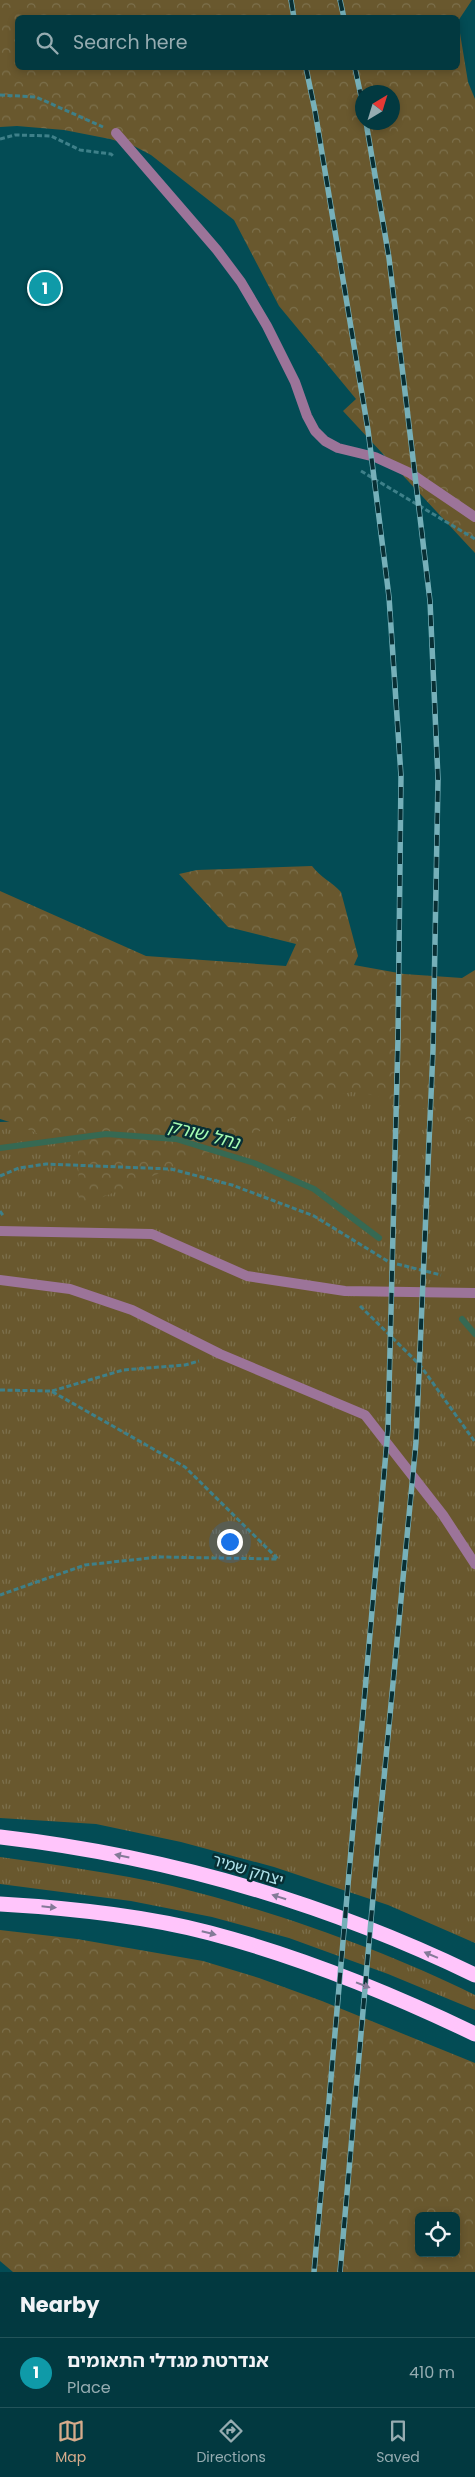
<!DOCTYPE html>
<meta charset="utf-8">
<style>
body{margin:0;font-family:Poppins,"Noto Sans Hebrew",sans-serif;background:#10444b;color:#f1f3f6}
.controls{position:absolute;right:15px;bottom:15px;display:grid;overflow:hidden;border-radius:8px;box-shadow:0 2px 8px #0003}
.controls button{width:45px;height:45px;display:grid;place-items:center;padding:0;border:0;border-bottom:1px solid #235359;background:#023940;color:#f1f3f6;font:25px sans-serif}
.compass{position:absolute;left:355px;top:85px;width:45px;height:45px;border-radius:50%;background:#023940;box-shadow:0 2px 8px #0003;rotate:38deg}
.you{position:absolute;left:229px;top:1541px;width:18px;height:18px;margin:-12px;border:4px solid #fff;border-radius:50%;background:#1a73e8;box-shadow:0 0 0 8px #1a73e833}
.badge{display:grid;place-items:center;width:32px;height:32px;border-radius:50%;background:#d6ab8b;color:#fff;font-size:16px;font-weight:700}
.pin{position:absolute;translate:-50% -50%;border:2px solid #fff;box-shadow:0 1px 5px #0006}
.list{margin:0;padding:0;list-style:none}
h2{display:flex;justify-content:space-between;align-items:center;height:65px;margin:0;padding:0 20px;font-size:21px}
h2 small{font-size:16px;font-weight:400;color:#96acb1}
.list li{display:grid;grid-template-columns:32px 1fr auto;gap:15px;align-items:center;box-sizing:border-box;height:70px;padding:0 20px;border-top:1px solid #235359}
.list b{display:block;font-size:19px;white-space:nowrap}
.list p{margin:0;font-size:16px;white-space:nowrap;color:#96acb1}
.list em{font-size:16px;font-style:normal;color:#96acb1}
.icon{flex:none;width:28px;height:28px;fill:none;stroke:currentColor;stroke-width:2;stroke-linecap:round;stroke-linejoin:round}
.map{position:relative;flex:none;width:475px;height:2272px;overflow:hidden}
.search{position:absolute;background:#023940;box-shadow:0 2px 8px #0003;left:15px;right:15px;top:15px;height:55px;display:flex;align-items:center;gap:12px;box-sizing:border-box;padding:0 18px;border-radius:8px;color:#96acb1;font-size:19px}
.sheet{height:135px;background:#023940}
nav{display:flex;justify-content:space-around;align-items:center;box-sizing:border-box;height:70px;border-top:1px solid #235359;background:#023940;font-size:14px;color:#96acb1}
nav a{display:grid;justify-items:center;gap:2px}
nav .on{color:#d6ab8b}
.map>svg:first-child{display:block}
.grass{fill:url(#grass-tufts)}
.forest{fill:url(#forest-crowns);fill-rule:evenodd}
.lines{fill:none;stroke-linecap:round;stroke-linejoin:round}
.stream{stroke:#366953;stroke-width:6}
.path{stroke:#3e8089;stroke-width:3;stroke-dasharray:5 2.5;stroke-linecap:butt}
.street{stroke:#9c7499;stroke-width:10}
.highway{stroke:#ffc5fb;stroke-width:15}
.rail-casing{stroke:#76b0b9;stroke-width:5.5}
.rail{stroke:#082f34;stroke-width:4;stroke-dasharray:11;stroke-linecap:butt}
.oneway{fill:#847a98}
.labels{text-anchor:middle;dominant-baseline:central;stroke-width:5;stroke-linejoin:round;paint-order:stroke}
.street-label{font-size:16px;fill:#b0e3ec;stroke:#082f34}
.water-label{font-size:18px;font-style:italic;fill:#a5fcb3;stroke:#082f34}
</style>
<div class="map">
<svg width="475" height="2272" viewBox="0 0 475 2272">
<defs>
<pattern id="grass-tufts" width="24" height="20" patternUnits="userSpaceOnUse" patternTransform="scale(1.25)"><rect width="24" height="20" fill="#69582e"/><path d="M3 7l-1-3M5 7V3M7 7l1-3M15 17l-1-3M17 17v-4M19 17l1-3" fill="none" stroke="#7c704c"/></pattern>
<pattern id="forest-crowns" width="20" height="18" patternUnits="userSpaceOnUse" patternTransform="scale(1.25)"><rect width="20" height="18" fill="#69582e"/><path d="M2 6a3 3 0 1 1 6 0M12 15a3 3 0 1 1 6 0" fill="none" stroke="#7c704c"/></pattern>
</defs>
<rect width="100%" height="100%" fill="#034c55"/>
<!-- grass -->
<g class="grass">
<path d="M339 1083 475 1106V1943L388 1905 274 1867 181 1842 96 1824 0 1818V1122L32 1121Z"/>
<path d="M0 1857C57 1865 115 1873 172 1886 271 1910 384 1950 475 1995V2010L388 1974 289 1938 212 1917 131 1901 0 1884Z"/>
</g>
<!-- forest -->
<g class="forest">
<path d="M0 0H472L458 21 468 82 475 99V553L343 411 356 399 279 306 234 220 151 155 134 146 110 139 64 130 17 126 0 127ZM18 18H458V68H18ZM362 92H392V122H362Z"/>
<path d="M312 866C320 877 332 882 341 892L358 956 354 965 404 974 462 978 475 970V1122L356 1091 337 1095 312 1117 291 1118 79 1207 78 1152 16 1124 0 1119V891L146 956 286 966 296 944 228 927 179 874 197 870Z"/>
<path d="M0 1930 77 1939 203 1961 259 1978 322 2001 475 2063V2272H13L0 2261ZM419 2216H456V2253H419Z"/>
</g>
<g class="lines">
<!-- stream -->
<g class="stream">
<path d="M0 1148 106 1134 176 1139 254 1163 314 1189 379 1238"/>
<path d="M462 1319 475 1334"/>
</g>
<!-- path -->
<g class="path">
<path d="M0 95 36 97 103 127"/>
<path d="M0 139 15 135 51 136 80 150 111 154 114 157"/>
<path d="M361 471 475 539"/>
<path d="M0 1176 19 1168 46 1164 171 1169 232 1185 314 1216 389 1262 441 1275"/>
<path d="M0 1211 4 1217"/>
<path d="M360 1306 420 1365 475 1442"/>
<path d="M0 1390 51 1391 185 1467 278 1559 159 1557 85 1565 0 1595"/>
<path d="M52 1391 123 1370 185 1365 199 1361"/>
</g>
<!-- street -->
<g class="street">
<path d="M116 133 217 250 241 282 267 326 295 382 307 416 315 431 325 441 338 448 375 457 410 473 475 517"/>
<path d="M0 1231 152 1234 247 1276 345 1291 475 1293"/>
<path d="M0 1280 70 1289 132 1310 220 1354 365 1415 443 1515 475 1564"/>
</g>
<!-- highway -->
<g class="highway">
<path d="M0 1837C165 1856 326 1903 475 1975"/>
<path d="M0 1904C70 1908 142 1915 210 1933 301 1957 390 1993 475 2034"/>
</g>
<!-- rail casing -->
<g class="rail-casing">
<g id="rail">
<path d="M291 0 294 18"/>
<path d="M340 0 344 18"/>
<path d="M306 68 315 111 368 430 389 597 401 776 398 1038 388 1429 314 2272"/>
<path d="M355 68 362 101"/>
<path d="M340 2272 378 1841 416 1442 433 1050 438 779 430 601 389 258 366 122"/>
</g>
</g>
<!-- rail -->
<use href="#rail" class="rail"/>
</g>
<!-- one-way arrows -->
<defs><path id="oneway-solid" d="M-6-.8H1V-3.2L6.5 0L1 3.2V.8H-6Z" transform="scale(1.25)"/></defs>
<g class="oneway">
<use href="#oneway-solid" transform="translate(122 1856) rotate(-168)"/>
<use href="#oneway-solid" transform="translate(279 1897) rotate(-162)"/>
<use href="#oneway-solid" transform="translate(49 1907) rotate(6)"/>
<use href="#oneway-solid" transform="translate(209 1933) rotate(14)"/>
<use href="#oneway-solid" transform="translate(431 1955) rotate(-157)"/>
<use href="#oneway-solid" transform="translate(363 1985) rotate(21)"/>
</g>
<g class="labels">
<!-- street labels -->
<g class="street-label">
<text transform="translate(248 1870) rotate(17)">יצחק שמיר</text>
</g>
<!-- water labels -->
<g class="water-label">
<text transform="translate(204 1134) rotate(14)">נחל שורק</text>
</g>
</g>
</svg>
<div class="controls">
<button><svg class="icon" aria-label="locate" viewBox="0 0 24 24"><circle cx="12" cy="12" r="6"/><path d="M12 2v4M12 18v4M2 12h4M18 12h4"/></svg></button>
</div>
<svg class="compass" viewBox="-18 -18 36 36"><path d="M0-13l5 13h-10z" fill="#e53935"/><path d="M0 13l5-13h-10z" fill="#96acb1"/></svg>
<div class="you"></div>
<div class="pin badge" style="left:45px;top:288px;background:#0f9aa8">1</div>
<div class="search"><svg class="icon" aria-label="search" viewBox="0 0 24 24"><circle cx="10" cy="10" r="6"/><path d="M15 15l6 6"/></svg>Search here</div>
</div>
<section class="sheet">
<h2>Nearby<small></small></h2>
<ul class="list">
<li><span class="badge" style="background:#0f9aa8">1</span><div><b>אנדרטת מגדלי התאומים</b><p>Place</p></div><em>410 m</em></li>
</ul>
</section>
<nav>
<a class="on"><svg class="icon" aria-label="map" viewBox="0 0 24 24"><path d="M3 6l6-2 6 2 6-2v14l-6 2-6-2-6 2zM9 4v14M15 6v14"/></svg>Map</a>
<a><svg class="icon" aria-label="directions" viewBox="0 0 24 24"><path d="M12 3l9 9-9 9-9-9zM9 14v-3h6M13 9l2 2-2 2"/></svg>Directions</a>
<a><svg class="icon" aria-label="saved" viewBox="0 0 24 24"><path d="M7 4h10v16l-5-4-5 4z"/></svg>Saved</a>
</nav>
